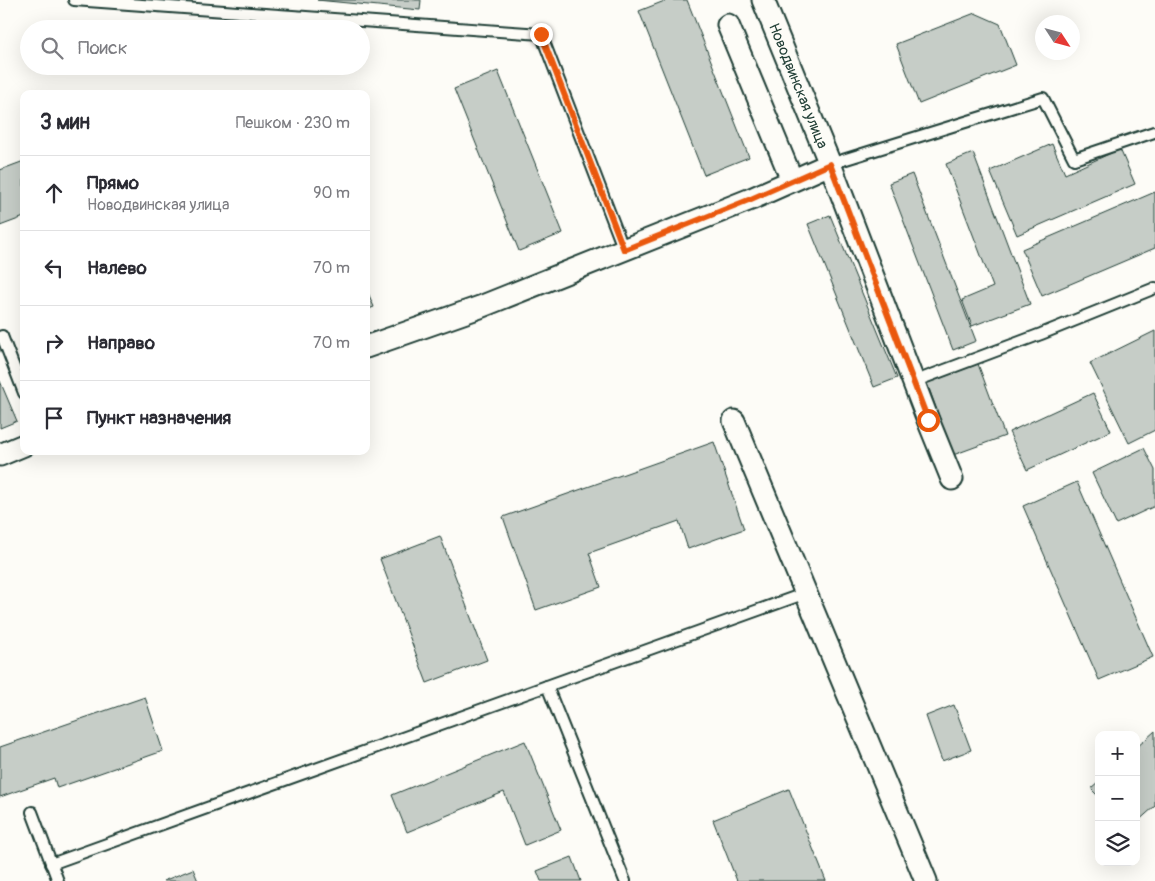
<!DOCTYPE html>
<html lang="ru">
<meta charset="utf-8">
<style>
body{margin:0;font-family:Pangolin,sans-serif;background:#f7f7f7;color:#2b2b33}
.controls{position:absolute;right:15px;bottom:15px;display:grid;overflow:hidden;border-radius:10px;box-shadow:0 5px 20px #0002}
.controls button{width:45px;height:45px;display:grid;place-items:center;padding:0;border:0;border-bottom:1px solid #e1e1e2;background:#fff;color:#2b2b33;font:25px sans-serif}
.compass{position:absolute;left:1035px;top:15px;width:45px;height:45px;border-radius:50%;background:#fff;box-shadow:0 5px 20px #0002;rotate:126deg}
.stop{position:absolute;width:15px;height:15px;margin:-11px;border:4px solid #ea580c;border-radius:50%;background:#fff}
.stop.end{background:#ea580c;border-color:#fff;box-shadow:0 1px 5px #0008}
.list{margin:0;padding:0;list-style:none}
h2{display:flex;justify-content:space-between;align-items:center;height:65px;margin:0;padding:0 20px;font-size:21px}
h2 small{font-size:16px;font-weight:400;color:#7c7c81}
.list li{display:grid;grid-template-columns:32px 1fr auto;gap:15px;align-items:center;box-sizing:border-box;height:75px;padding:0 20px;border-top:1px solid #e1e1e2}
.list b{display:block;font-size:19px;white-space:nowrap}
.list p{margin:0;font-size:16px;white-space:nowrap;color:#7c7c81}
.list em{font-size:16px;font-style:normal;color:#7c7c81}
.icon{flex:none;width:28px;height:28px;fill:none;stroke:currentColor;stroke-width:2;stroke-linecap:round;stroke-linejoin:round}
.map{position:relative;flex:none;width:1155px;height:881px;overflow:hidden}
.search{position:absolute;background:#fff;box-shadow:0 5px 20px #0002;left:20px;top:20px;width:350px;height:55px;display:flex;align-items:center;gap:12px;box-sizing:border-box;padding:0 18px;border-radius:28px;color:#7c7c81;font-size:19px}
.panel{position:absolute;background:#fff;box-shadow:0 5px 20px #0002;left:20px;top:90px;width:350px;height:365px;border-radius:10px}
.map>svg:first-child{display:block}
.building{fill:#c6cdc7;stroke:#1f3d34}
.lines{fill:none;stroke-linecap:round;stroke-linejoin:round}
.lane-casing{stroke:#1f3d34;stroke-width:14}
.street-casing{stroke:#1f3d34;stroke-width:25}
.lane{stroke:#fdfcf7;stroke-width:10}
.street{stroke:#fdfcf7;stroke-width:21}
.route{stroke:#ea580c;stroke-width:6}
.labels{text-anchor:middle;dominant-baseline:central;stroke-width:4.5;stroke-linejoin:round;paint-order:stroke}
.street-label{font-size:15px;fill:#1f3d34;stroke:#fdfcf7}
</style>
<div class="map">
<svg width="1155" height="881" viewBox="0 0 1155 881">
<rect width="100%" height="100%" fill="#fdfcf7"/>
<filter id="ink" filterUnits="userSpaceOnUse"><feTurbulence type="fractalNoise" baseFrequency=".02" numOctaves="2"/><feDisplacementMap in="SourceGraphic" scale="10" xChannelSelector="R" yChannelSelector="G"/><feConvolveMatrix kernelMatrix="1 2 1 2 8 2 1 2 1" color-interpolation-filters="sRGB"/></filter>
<g filter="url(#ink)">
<!-- building -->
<g class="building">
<path d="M317 0H421L420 10Z"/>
<path d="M667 0H687L749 157 704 175 639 11Z"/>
<path d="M975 13 1000 24 1016 65 919 104 896 44Z"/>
<path d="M498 71 563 233 519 251 454 89Z"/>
<path d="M1052 144 1065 174 1120 149 1135 184 1017 235 990 171Z"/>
<path d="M973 153 1030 304 972 326 962 300 993 287 946 164Z"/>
<path d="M24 161V217L0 226V170Z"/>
<path d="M912 174 976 341 953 350 889 183Z"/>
<path d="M1155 192V248L1042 296 1022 249Z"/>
<path d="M830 215 897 378 874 387 808 224Z"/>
<path d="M366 288 374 307 366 310Z"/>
<path d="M1155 331V430L1129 443 1090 363Z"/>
<path d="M978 364 1005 436 953 455 927 383Z"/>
<path d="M0 381 17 421 0 428Z"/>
<path d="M1093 393 1111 431 1027 470 1009 432Z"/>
<path d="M714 442 744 529 688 549 679 521 589 553 601 587 536 610 503 517Z"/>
<path d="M1144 448 1155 470V506L1116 524 1092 473Z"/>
<path d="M1077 482 1153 657 1099 680 1023 506Z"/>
<path d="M440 536 487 660 427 683 380 559Z"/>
<path d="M145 697 163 751 57 788 54 778 0 797V747Z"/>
<path d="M954 705 971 750 942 761 926 716Z"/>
<path d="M1155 731V806L1136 823V748Z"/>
<path d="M525 741 561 830 525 845 504 792 407 832 392 795Z"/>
<path d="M1099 782V797L1091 789Z"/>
<path d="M789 789 826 881H737L713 820Z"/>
<path d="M572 857 581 881H541L537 871Z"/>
<path d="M193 869 198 881H163Z"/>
</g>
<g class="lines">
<!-- lane casing -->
<g class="lane-casing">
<g id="lane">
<path d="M74 0 541 34 624 250"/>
<path d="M830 164 1043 98 1074 159 1154 132"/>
<path d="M0 337 2 336 24 393"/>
<path d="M913 382 1041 334 1155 288"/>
<path d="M547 686 625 881"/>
<path d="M32 812 58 881"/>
<path d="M51 864 806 593"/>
</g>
</g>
<!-- street casing -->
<g class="street-casing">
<g id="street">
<path d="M763 0 830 164 928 420 952 479"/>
<path d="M728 25 792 180"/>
<path d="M366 347 480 307 751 199 830 164"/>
<path d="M734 421 926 881"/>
<path d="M0 455 24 445"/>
</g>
</g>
<!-- lane -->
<use href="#lane" class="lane"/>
<!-- street -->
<use href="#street" class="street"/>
</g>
</g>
<g class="lines" filter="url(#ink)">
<!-- route -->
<path class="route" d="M541 34 624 250 751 199 830 164 928 420"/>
</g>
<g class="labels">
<!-- street labels -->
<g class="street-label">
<text transform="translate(798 86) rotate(68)">Новодвинская улица</text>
</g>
</g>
</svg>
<div class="controls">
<button>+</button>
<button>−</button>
<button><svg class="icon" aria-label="layers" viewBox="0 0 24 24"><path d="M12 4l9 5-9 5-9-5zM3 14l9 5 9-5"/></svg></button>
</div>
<svg class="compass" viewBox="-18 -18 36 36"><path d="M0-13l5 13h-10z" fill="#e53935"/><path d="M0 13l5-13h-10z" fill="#7c7c81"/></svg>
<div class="stop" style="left:928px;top:420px"></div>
<div class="stop end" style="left:541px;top:34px"></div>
<div class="search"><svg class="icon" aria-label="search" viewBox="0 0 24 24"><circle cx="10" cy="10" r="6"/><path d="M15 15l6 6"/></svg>Поиск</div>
<section class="panel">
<h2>3 мин<small>Пешком · 230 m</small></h2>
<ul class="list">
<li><svg class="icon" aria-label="ahead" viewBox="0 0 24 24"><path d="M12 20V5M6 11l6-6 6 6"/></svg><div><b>Прямо</b><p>Новодвинская улица</p></div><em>90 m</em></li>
<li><svg class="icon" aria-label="left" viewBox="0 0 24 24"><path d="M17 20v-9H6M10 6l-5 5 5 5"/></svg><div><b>Налево</b></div><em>70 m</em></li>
<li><svg class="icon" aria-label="right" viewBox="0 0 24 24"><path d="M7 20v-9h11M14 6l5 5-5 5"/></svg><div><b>Направо</b></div><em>70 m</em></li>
<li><svg class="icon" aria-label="arrive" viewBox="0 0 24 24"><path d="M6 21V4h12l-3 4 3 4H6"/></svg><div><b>Пункт назначения</b></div></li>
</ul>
</section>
</div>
